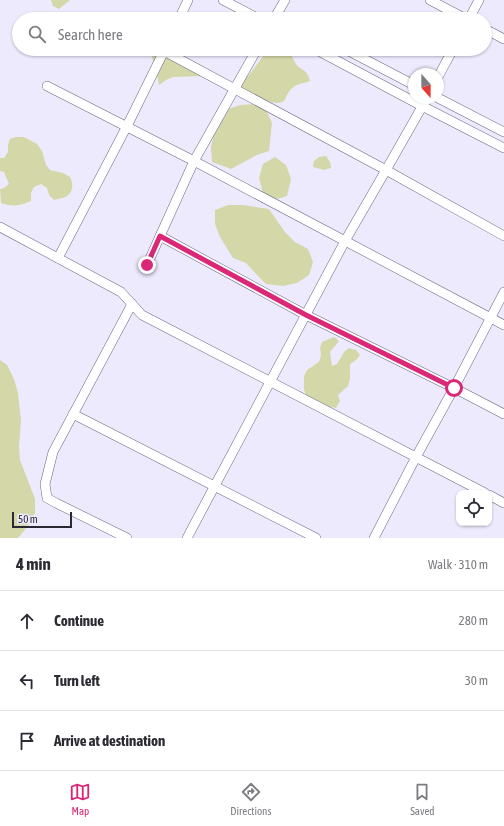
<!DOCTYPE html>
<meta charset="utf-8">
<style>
body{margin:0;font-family:"Asap Condensed",sans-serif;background:#f7f7f7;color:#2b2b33}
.controls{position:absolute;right:12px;bottom:12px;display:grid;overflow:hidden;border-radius:8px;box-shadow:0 1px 3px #0004}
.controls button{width:36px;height:36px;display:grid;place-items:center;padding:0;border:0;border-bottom:1px solid #e1e1e2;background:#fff;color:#2b2b33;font:20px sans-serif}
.compass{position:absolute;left:408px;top:68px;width:36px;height:36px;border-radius:50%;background:#fff;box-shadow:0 1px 3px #0004;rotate:159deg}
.scale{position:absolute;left:12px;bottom:10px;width:60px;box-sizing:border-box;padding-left:4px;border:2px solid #2b2834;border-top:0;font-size:11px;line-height:14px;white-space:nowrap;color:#2b2834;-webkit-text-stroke:3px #eeeafe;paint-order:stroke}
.stop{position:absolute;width:12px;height:12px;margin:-9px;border:3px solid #db2777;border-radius:50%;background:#fff}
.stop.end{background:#db2777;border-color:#fff;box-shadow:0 1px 4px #0008}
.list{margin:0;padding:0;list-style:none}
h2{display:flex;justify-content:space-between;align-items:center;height:52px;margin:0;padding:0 16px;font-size:17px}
h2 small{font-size:13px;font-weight:400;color:#7c7c81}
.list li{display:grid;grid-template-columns:26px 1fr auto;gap:12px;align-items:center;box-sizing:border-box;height:60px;padding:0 16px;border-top:1px solid #e1e1e2}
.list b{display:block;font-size:15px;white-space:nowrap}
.list em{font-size:13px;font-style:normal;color:#7c7c81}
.icon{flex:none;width:22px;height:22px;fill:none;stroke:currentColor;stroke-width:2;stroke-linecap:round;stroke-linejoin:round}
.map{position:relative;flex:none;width:504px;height:538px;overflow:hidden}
.search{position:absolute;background:#fff;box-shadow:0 1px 3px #0004;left:12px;right:12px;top:12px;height:44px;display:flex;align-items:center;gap:10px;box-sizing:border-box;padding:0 14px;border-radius:22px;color:#7c7c81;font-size:15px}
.sheet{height:232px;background:#fff}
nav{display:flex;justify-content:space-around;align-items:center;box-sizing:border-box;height:56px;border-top:1px solid #e1e1e2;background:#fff;font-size:11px;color:#7c7c81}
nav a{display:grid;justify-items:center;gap:2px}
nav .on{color:#db2777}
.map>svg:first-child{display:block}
.green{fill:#d4d7a8}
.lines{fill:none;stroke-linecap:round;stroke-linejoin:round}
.minor-casing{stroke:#6d6682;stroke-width:10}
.minor{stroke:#fff;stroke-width:9}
.route{stroke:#db2777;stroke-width:5}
</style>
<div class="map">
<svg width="504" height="538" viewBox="0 0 504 538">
<rect width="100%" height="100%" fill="#eeeafe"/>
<!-- green -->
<g class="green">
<path d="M51 0H70L59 9 53 6Z"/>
<path d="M157 49C169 49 174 46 180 58L200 64 204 69 202 76 173 77 166 80 159 85 156 70 152 58V52Z"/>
<path d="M271 49C275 49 281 48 285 49 292 51 292 59 296 64 302 72 307 68 310 81 306 83 301 83 297 85 290 88 287 95 284 101 282 102 280 103 278 103 268 104 247 90 238 85L250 74 266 52Z"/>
<path d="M254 104 266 110 272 123 269 151 257 155 231 169 212 162 211 147 214 133 228 109 240 105Z"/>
<path d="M16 137H24L37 144 42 151 46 165 50 170 63 173 70 177C73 183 74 191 67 196 64 198 58 199 54 200L49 195 47 188 41 184 34 187 31 193V201C20 206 12 207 1 203L0 189 4 188 9 184 4 172 0 171V158H4L8 152V145L10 139Z"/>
<path d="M326 156 330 162 331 168 324 170 313 167 314 161 319 157Z"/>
<path d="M275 157 286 165 291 179 287 196 274 200 263 193 259 178 263 164Z"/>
<path d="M228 205H243L269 209 285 232 295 242 308 249 313 262 309 275 297 283 283 286 266 284 256 274 246 263 233 258 220 237 215 224V210Z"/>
<path d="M334 337 339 341 330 352 332 366 337 364 344 352 349 348 356 350 360 355 356 360 350 364V379L348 386 338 395 340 401 336 408 322 406 306 396 304 389V376L307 370 319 362 321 355 320 348 322 342Z"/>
<path d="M0 360 7 365 14 379 18 393 21 420 19 447 20 460 35 499V513L27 527 18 538H0Z"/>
</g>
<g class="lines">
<!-- minor casing -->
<g class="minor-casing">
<g id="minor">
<path d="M223 0 259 19"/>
<path d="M430 0 466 19"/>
<path d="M277 14 288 19"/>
<path d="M179 19 188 0"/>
<path d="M274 19 285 0"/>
<path d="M469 19 479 0"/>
<path d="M485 29 504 39"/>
<path d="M315 49 422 106 504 148"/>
<path d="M345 49 414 85"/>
<path d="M164 51 386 170 504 236"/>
<path d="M438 77 453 49"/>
<path d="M47 86 194 161 504 325"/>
<path d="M438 98 504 132"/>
<path d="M0 227 121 292 142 315 485 493"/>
<path d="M160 236 306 315 454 388 504 414"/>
<path d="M58 258 127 126 165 49"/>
<path d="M147 265 194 161 257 49"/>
<path d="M73 414 316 538"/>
<path d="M489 495 504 503"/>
<path d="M127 538 56 503 47 498 45 484 53 452 132 304"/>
<path d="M187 538 345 241 386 170 427 98"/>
<path d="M374 538 416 457 454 388 504 292"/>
</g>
</g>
<!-- minor -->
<use href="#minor" class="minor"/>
</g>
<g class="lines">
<!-- route -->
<path class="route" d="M147 265 160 236 306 315 454 388"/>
</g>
</svg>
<div class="controls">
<button><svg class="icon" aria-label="locate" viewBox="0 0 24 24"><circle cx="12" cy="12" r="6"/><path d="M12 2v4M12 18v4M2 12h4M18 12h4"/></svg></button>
</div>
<svg class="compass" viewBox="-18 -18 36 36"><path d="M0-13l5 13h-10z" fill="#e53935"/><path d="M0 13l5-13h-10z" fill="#7c7c81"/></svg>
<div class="scale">50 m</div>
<div class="stop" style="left:454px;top:388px"></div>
<div class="stop end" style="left:147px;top:265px"></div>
<div class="search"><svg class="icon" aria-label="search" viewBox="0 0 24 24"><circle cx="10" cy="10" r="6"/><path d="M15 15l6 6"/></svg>Search here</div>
</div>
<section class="sheet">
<h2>4 min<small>Walk · 310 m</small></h2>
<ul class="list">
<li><svg class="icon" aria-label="ahead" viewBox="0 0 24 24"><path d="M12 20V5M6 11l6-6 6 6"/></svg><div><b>Continue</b></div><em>280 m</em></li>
<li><svg class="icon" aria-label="left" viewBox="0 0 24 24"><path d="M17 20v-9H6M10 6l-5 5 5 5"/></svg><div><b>Turn left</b></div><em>30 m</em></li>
<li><svg class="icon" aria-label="arrive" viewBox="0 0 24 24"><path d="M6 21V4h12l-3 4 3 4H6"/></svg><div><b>Arrive at destination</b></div></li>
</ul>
</section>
<nav>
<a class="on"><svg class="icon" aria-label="map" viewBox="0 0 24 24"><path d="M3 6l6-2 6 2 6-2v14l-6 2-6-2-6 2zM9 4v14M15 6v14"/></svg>Map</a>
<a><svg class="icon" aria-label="directions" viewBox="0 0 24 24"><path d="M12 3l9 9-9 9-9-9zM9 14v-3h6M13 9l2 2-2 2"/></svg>Directions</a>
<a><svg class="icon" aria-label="saved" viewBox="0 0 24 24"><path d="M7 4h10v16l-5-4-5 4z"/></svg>Saved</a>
</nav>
